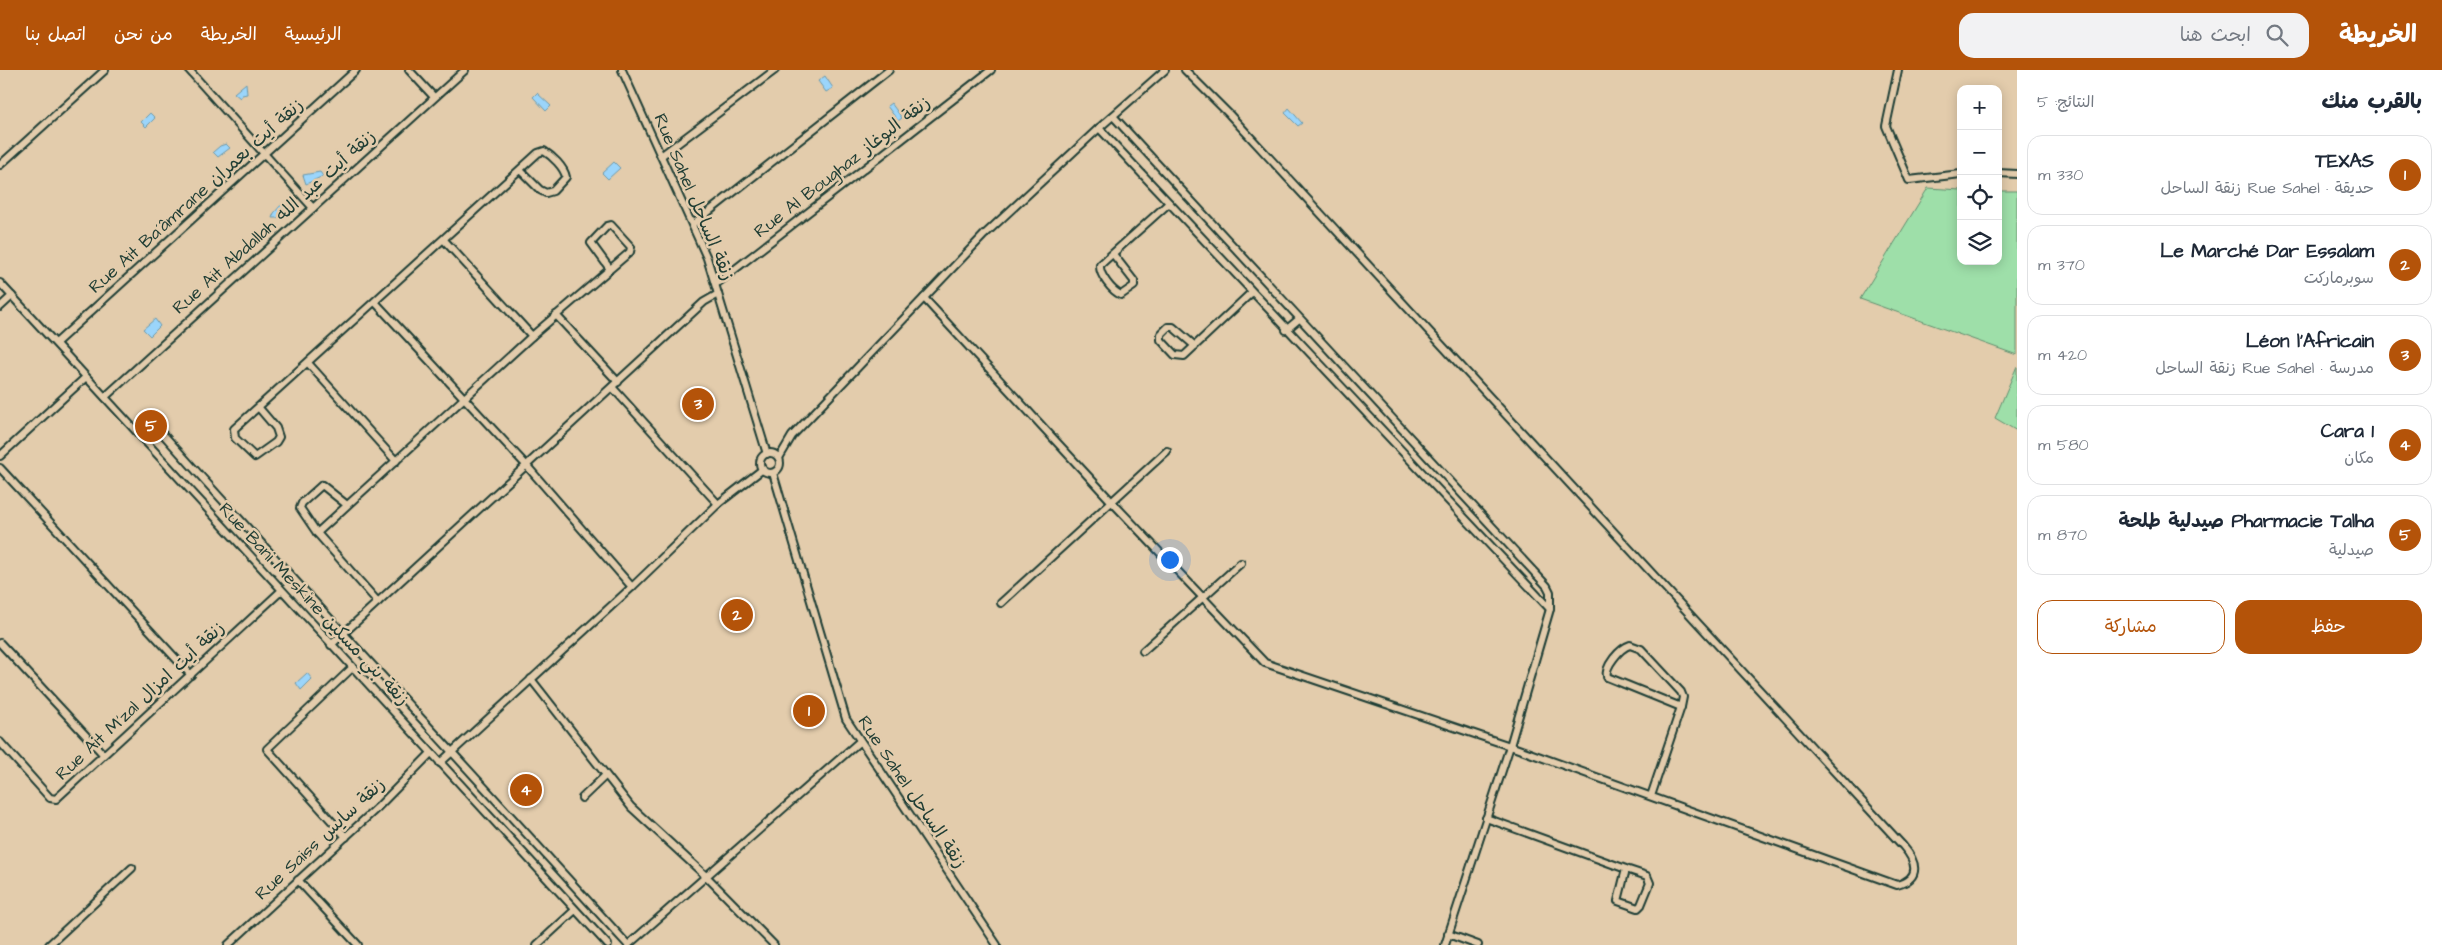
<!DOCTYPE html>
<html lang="ar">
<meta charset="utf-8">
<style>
body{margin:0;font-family:"Architects Daughter","Playpen Sans Arabic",sans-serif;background:#f2f2f3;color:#1f2937;direction:rtl}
.controls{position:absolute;right:15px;top:15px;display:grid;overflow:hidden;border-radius:10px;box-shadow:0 2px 12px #0003}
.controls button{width:45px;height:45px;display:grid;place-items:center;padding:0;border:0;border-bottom:1px solid #e0e1e3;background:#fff;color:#1f2937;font:25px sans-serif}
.you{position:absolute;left:1169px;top:489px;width:18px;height:18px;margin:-12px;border:4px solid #fff;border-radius:50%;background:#1a73e8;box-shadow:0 0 0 8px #1a73e833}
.badge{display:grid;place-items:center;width:32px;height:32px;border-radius:50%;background:#b45309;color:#fff;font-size:16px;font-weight:700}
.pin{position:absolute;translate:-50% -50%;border:2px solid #fff;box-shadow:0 1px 5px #0006}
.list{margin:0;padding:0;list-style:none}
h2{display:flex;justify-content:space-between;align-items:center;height:65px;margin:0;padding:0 20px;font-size:21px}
h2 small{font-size:16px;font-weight:400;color:#747a83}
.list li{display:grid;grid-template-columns:32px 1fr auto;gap:15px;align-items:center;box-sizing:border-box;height:80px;margin:0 10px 10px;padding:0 10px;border:1px solid #e0e1e3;border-radius:15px}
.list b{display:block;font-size:19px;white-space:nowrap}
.list p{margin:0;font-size:16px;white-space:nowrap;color:#747a83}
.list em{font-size:16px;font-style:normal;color:#747a83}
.actions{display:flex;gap:10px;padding:15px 20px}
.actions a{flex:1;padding:11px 0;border:1px solid #b45309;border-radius:15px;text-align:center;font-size:18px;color:#b45309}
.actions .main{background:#b45309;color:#fff}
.icon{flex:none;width:28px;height:28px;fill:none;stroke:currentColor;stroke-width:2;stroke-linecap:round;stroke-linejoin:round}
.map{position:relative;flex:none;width:2017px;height:875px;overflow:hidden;direction:ltr}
header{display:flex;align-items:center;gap:30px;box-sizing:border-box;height:70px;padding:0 25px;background:#b45309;color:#fff}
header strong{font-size:24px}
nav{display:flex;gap:28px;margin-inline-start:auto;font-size:18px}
.search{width:350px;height:45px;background:#f2f2f3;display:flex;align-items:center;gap:12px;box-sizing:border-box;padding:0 18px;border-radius:15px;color:#747a83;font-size:19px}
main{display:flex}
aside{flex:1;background:#fff}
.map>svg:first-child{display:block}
.green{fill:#9edfa9;stroke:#5e8e6e}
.water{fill:#9bd5fb;stroke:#6998ab}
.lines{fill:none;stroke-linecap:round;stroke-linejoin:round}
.minor-casing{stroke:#1f3d34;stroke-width:10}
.minor{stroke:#e3ccac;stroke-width:6}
.labels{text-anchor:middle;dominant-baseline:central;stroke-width:5;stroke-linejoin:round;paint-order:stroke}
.street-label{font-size:18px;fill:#1f3d34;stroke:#e3ccac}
</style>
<header>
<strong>الخريطة</strong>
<div class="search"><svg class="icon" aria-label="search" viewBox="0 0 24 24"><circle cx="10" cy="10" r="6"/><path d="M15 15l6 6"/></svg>ابحث هنا</div>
<nav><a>الرئيسية</a><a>الخريطة</a><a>من نحن</a><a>اتصل بنا</a></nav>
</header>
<main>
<aside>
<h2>بالقرب منك<small>النتائج: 5</small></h2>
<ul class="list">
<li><span class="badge">1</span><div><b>TEXAS</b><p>حديقة · Rue Sahel زنقة الساحل</p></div><em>330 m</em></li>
<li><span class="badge">2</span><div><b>Le Marché Dar Essalam</b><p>سوبرماركت</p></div><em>370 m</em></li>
<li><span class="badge">3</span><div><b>Léon l'Africain</b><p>مدرسة · Rue Sahel زنقة الساحل</p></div><em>420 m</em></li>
<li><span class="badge">4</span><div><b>Cara 1</b><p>مكان</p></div><em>580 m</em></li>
<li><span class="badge">5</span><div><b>Pharmacie Talha صيدلية طلحة</b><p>صيدلية</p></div><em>870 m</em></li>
</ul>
<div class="actions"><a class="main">حفظ</a><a>مشاركة</a></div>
</aside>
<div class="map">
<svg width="2017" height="875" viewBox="0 0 2017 875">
<rect width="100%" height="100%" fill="#e3ccac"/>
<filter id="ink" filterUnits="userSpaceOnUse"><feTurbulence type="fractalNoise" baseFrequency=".02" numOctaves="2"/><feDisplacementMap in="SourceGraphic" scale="10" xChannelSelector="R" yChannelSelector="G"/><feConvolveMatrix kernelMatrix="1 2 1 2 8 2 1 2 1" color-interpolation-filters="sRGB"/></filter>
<g filter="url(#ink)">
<!-- green -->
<g class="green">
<path d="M1928 118 1961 120V191H1998V121H2017V285L1860 229Z"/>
<path d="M2017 296V361L1995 348Z"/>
</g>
<!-- water -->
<g class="water">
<path d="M825 6 833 18 826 22 818 11Z"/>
<path d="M246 13 247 24 242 25 240 28 234 23Z"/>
<path d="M537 23 551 36 546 41 533 27Z"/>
<path d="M891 33 902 48 898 51 887 36Z"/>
<path d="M1289 38 1302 53 1298 56 1285 43Z"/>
<path d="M150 43 155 48 146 57 141 52Z"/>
<path d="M226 74 230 78 218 87 213 82 220 76Z"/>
<path d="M614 92 620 98 608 109 602 103Z"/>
<path d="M320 102 323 106 306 114 303 105Z"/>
<path d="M282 134 286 136V143L277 148H272L274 143Z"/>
<path d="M155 249 160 256 150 266 143 259Z"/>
<path d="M307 603 312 609 301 620 296 613Z"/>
</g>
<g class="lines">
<!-- minor casing -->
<g class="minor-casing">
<g id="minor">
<path d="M189 0 313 138"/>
<path d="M409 0 434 27"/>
<path d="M622 0 707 188 767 384"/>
<path d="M1898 0 1886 56 1909 110 1961 104"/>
<path d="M1113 46 1547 516 1550 522V539L1510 676 1445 875"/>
<path d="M1099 58 1550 539"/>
<path d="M661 86 775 0"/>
<path d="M0 95 105 0"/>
<path d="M1998 103 2017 104"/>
<path d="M693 154 889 0"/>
<path d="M444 170 532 266"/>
<path d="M1113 184 1134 211V216L1121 225C1112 221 1099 205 1100 195L1169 133"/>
<path d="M0 213 608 875"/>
<path d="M716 214 991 0"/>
<path d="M924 228 1112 432 1265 593 1510 676 1897 815C1922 808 1916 791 1903 776L1229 44 1185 0"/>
<path d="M375 232 527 396 632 517"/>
<path d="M0 237 12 226"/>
<path d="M556 245 618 312"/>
<path d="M1286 260 1299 249"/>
<path d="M56 273 356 0"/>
<path d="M1195 276 1173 257H1168L1161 264V270L1175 285 1184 286 1252 222"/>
<path d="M308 293 396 391"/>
<path d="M612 317 718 434"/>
<path d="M105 327 465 0"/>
<path d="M259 338 276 358 279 367 276 372 255 387 235 368 234 359 538 83 544 81C552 86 564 97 566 107L553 121 546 123 540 120 520 100"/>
<path d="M162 363C316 535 473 704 628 875"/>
<circle cx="770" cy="393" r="10"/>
<path d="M0 386 86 307"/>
<path d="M779 388 792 366 984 165 1099 58 1165 0"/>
<path d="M0 398 191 605"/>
<path d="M773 403 846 649 997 875"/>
<path d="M347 435 322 415 302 433 300 438 317 463 378 532"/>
<path d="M317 463 532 266 630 182 631 177 611 155 607 156 591 173 610 199"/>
<path d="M1001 533 1167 381"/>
<path d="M0 573 103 684"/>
<path d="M331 575 704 232 718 224"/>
<path d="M1630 575 1641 579 1681 622 1683 627 1681 637 1607 607C1604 597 1620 578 1630 575Z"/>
<path d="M1143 581 1241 493"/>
<path d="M531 609 631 737 707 807 774 875"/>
<path d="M0 672 50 728 56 729 281 521"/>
<path d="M440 693 632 517 718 434 763 399"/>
<path d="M1651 726 1681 637"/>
<path d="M582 728 605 706"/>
<path d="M1486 748 1626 799 1647 806 1650 813 1641 835 1638 838 1618 831 1626 799"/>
<path d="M346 767 267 679 352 598"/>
<path d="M298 810 358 875"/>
<path d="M1448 864 1478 875"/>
<path d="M49 875 132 798"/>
<path d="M228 875 378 737 431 683"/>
<path d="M537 875 575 840"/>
<path d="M628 875 860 671"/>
</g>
</g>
<!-- minor -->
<use href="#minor" class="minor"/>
</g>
</g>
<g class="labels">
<!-- street labels -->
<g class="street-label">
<text transform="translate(842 97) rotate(-38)">Rue Al Boughaz زنقة البوغاز</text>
<text transform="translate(196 126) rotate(-42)">Rue Ait Ba´âmrane زنقة أيت بعمران</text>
<text transform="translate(694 127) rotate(67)">Rue Sahel زنقة الساحل</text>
<text transform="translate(274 152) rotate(-42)">Rue Ait Abdallah زنقة أيت عبد الله</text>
<text transform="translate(314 534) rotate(47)">Rue Bani Meskine زنقة بني مسكين</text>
<text transform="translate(140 631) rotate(-43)">Rue Ait M'zal زنقة أيت امزال</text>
<text transform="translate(912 722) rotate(56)">Rue Sahel زنقة الساحل</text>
<text transform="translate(320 769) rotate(-43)">Rue Saiss زنقة سايس</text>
</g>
</g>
</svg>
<div class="controls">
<button>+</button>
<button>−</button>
<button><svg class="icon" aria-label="locate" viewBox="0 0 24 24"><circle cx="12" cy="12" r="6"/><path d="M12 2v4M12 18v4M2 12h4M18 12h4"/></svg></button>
<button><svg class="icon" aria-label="layers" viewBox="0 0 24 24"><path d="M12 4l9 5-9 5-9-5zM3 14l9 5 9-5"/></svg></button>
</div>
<div class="you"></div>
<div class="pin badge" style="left:809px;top:641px">1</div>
<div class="pin badge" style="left:737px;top:545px">2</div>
<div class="pin badge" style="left:698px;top:334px">3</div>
<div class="pin badge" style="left:526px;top:720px">4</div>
<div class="pin badge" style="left:151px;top:356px">5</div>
</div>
</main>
